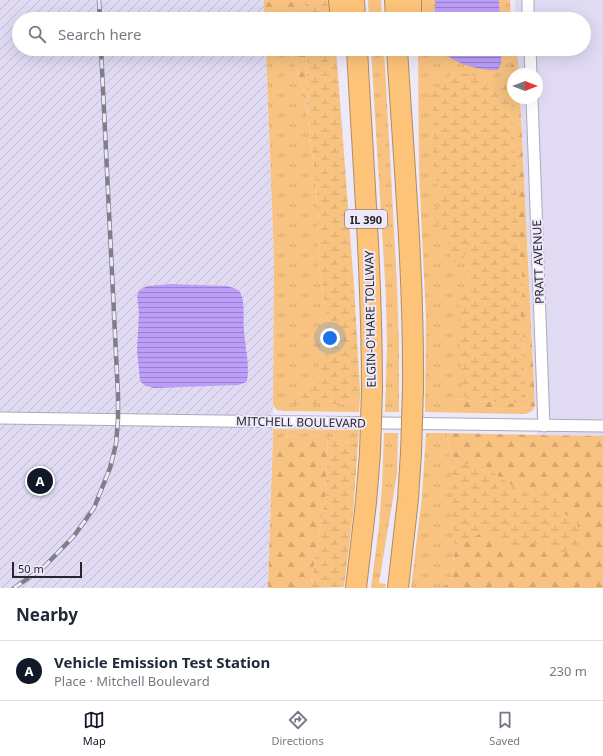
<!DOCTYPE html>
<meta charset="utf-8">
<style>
body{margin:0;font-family:"Noto Sans",sans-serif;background:#f6f6f7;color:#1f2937}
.compass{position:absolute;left:507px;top:68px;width:36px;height:36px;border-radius:50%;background:#fff;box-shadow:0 4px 16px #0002;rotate:90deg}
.scale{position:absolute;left:12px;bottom:10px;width:70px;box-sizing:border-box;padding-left:4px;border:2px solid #28262c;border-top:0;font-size:11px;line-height:14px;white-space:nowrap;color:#28262c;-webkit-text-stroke:3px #ede8fa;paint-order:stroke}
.you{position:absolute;left:330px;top:338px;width:14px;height:14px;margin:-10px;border:3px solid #fff;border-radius:50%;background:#1a73e8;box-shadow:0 0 0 6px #1a73e833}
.badge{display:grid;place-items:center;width:26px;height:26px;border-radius:50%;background:#111827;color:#fff;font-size:13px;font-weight:700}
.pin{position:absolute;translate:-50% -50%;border:2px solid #fff;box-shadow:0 1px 4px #0006}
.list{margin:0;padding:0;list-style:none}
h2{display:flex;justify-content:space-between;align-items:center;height:52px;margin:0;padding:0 16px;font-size:17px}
h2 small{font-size:13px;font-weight:400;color:#747a83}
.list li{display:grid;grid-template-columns:26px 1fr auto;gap:12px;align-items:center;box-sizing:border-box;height:60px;padding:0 16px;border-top:1px solid #e0e1e3}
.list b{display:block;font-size:15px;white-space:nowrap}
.list p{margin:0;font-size:13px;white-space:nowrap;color:#747a83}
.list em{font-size:13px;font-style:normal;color:#747a83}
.icon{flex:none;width:22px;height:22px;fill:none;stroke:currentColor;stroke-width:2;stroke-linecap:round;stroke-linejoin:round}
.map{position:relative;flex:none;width:603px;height:588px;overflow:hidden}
.search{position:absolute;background:#fff;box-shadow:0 4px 16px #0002;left:12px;right:12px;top:12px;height:44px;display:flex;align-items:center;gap:10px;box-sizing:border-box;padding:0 14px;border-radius:22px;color:#747a83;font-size:15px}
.sheet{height:112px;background:#fff}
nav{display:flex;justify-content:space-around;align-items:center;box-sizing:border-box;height:56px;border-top:1px solid #e0e1e3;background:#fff;font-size:11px;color:#747a83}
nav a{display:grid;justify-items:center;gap:2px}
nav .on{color:#111827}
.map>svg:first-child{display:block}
.built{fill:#e0daf3}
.industrial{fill:url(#industrial-furrows)}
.grass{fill:url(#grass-tufts)}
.forest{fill:url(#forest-firs)}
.wetland{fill:url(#wetland-marsh)}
.water{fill:url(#water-rules)}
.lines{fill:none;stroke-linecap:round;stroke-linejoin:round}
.minor-casing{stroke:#aea9ba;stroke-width:13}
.motorway-casing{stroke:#b28c5e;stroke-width:22}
.minor{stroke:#fff;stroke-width:11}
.motorway{stroke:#fdc379;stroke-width:20}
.rail-casing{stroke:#817e89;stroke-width:4.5}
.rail{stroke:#ede8fa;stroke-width:3;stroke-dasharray:9;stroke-linecap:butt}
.motorway-bridge-casing{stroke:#b28c5e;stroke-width:22;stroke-linecap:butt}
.motorway-bridge{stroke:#fdc379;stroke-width:20}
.labels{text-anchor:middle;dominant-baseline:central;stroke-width:4;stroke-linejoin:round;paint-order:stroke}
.shield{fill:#ede8fa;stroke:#63606a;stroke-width:1}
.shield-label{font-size:11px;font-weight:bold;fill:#28262c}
.street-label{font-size:12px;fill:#28262c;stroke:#ede8fa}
</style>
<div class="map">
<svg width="603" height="588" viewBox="0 0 603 588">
<defs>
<pattern id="industrial-furrows" width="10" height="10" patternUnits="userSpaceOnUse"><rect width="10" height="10" fill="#e0daf3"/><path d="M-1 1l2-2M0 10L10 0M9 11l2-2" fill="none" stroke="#c0bbd0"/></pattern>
<pattern id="grass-tufts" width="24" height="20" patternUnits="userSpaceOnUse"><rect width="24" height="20" fill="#f8c380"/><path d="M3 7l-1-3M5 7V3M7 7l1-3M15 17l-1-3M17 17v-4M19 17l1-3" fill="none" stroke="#d5a76f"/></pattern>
<pattern id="forest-firs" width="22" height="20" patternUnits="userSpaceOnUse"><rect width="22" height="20" fill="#f8c380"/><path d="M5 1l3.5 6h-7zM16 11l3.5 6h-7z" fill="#d5a76f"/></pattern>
<pattern id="wetland-marsh" width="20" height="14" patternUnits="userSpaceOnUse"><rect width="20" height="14" fill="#f8c380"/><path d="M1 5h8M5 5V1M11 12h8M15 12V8" fill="none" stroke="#d5a76f"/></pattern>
<pattern id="water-rules" width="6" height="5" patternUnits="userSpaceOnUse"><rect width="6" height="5" fill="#bc9ef9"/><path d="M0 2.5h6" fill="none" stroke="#9981ca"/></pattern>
</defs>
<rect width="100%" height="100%" fill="#ede8fa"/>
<!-- built -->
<path class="built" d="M515 0H603V436L537 435 520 98H537V74H519L517 49H584V19H516Z"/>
<!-- industrial -->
<path class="industrial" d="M0 0H264V19H19V49H266L274 260 273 429 268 588H0Z"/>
<!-- grass -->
<g class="grass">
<path d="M368 0H381L382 19H369Z"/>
<rect x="418" y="0" width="17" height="19"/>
<path d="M499 0H510L511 19H500Z"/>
<path d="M266 49H289L290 52 301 82 308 119 316 186 318 230 319 269 326 312 327 355 320 377 295 397 291 404H342L360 398 359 412 285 411 277 410 273 405 274 260Z"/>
<path d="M371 49H384L397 284 399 343V412H385L387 346 386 297Z"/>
<path d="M418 49H442L444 52 460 63 492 70 501 64 502 49H513V56L507 79 512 97 519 245 523 286 520 322 523 331 513 404 454 399V406L515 409 535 406 532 411 526 414 425 412 426 318 419 172Z"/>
<path d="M273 429 359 430 358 443H350L328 437 273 436Z"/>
<path d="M384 433H398L397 474 379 583 386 584 385 588H371L379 526 382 486Z"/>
<path d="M426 433H447L450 460 487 468 562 488 577 521 558 554 535 543 511 549 455 545 451 583 438 588H411L422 497Z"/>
</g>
<!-- forest -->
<g class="forest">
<path d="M264 0H305V19H277L264 12Z"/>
<path d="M289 49H306L308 119 301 82 290 52Z"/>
<path d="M513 49H517L519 74H513V98H520L535 406 515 409 454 407V399L513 404 525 390 523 331 520 322 523 286 519 245 512 97 507 79 513 56Z"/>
<path d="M447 433 537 435 603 436V588H438L451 583 455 545 487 531 511 549 535 542 558 554 557 510 561 488 521 492 487 468 450 460Z"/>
<path d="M273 436 328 437 325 501 310 588H268Z"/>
</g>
<!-- wetland -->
<g class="wetland">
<path d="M305 0H331L333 19H305Z"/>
<path d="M306 49H336L354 286 360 390V398L342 404H291L295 397 320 377 318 358 327 355 326 312 319 269 318 230 316 186 308 119Z"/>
<path d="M457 72C464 74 482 76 485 81 487 84 488 87 490 90L494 88C497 81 499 79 507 79L512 96 519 245 523 286 520 322 523 331 525 390 522 399 513 404 468 400 463 394 456 297 458 293H464L469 290 467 276 470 261 469 255 466 254 462 259 452 262 447 239 436 220 431 216V210L440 206 434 160V129L436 118 430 102V95L432 91 444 84 451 74Z"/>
<path d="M328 437 350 443H358L353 513 344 587 310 588 325 501Z"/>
<path d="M450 460 487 468 521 492 562 488 558 510 577 521 581 546 558 554 535 543 511 549 487 531 455 545Z"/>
</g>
<!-- water -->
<g class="water">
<path d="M435 0H499L500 19H435Z"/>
<path d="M442 49H502L501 64 498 70C485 71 462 66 451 58 447 56 444 52 442 49Z"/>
<path d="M171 284 228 286C233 288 239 289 241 294 245 302 243 321 244 331 245 347 250 365 247 381L244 383 238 385 154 388 146 386 143 384 140 381 137 350 139 313 137 295 140 290 147 286Z"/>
</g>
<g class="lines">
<!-- minor casing -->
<g class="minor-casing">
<g id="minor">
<path d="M528 0V19"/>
<path d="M530 49 531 74"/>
<path d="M532 98 539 291 544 426"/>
<path d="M0 418 603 426"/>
</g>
</g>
<!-- motorway casing -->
<g class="motorway-casing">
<g id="motorway">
<path d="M339 0 341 19"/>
<path d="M354 0 355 19"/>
<path d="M395 0 396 19"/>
<path d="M411 0V19"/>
<path d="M357 49C363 163 372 276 372 390"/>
<path d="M397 49C404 163 414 276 413 390"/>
<path d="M356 588 366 502 370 453"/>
<path d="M398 588 408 499 411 453"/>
</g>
</g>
<!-- minor -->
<use href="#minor" class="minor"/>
<!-- motorway -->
<use href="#motorway" class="motorway"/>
<!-- rail casing -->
<g class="rail-casing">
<g id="rail">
<path d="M99 0 100 19"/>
<path d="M14 588 43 568 74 536 94 508 110 468 116 444 118 419V395L101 49"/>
</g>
</g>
<!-- rail -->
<use href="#rail" class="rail"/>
<!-- motorway-bridge casing -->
<g class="motorway-bridge-casing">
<g id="motorway-bridge">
<path d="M370 453 372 390"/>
<path d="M411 453 413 390"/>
</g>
</g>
<!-- motorway-bridge -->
<use href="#motorway-bridge" class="motorway-bridge"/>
</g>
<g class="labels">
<!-- shield labels -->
<rect class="shield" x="345" y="210" width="42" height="18" rx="3"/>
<g class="shield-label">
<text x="366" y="219">IL 390</text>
</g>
<!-- street labels -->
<g class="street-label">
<text transform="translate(538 262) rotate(-92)">PRATT AVENUE</text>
<text transform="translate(370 319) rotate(-91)">ELGIN-O'HARE TOLLWAY</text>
<text transform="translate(301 422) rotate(1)">MITCHELL BOULEVARD</text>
</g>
</g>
</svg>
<svg class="compass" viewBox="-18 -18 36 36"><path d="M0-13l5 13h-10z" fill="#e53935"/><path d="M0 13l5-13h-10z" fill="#747a83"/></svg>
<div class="scale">50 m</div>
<div class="you"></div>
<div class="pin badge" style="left:40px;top:481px">A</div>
<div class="search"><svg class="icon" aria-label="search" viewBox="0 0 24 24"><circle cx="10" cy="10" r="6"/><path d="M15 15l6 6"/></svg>Search here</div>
</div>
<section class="sheet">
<h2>Nearby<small></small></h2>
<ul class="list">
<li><span class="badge">A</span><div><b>Vehicle Emission Test Station</b><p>Place · Mitchell Boulevard</p></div><em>230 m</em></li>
</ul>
</section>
<nav>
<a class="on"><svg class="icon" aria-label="map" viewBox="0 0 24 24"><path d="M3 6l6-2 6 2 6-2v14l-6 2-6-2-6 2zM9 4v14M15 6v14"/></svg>Map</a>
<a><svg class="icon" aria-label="directions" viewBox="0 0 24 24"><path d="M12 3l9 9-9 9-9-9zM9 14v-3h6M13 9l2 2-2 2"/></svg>Directions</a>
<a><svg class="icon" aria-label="saved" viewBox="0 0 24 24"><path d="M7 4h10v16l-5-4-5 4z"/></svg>Saved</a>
</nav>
